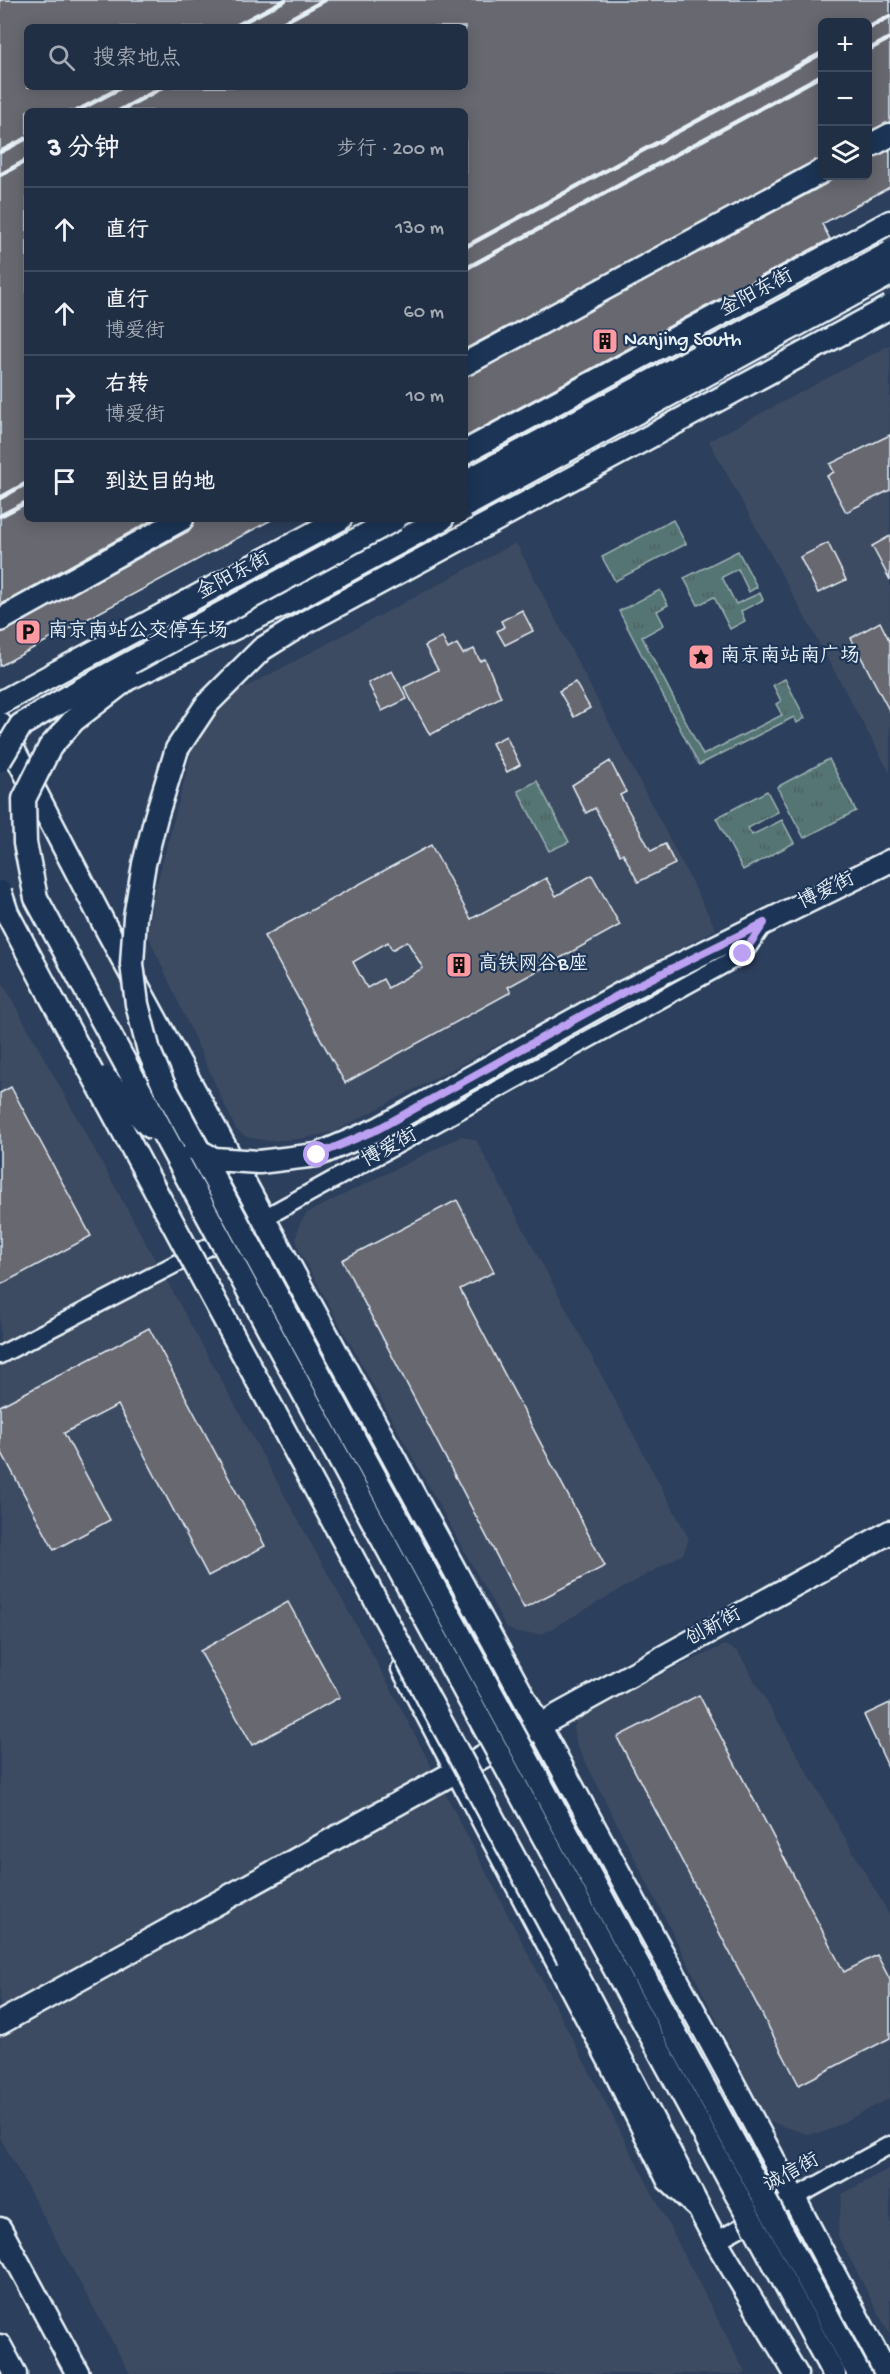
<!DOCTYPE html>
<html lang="zh">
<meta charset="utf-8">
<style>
body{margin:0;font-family:"Gochi Hand","LXGW WenKai TC",sans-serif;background:#2d3b50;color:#f1f3f6}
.controls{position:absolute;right:18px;top:18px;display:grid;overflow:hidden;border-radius:9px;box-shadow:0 3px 15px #0003}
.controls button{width:54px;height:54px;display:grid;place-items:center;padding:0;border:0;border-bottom:2px solid #3e4a5e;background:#212f45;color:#f1f3f6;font:30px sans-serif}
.stop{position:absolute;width:18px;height:18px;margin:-14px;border:4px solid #bca0f2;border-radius:50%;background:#fff}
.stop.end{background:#bca0f2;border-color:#fff;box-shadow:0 2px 6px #0008}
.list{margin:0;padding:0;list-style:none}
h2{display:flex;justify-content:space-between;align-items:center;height:78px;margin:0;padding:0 24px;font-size:26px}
h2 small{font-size:20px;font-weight:400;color:#a2a9b3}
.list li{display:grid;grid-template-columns:39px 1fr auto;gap:18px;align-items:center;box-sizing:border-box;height:84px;padding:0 24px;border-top:2px solid #3e4a5e}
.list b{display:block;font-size:22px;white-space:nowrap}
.list p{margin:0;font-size:20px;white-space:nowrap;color:#a2a9b3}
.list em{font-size:20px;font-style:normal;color:#a2a9b3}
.icon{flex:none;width:33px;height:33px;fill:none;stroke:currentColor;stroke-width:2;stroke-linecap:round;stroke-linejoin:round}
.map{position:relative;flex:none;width:890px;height:2374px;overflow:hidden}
.search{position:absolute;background:#212f45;box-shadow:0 3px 15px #0003;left:24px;top:24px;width:444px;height:66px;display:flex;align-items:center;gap:15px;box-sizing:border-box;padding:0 21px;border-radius:9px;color:#a2a9b3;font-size:22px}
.panel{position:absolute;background:#212f45;box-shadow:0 3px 15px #0003;left:24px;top:108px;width:444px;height:414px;border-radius:9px}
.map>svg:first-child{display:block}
.built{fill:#3e4b62}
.grass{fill:url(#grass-tufts);stroke:#9eb3b6;stroke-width:1.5}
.building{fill:#676771;stroke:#e8f1f8;stroke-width:1.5;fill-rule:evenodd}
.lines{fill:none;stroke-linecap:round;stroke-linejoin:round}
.street-casing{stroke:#e8f1f8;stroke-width:21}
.secondary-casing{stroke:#e8f1f8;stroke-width:27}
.street{stroke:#1d3557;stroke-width:16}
.secondary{stroke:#1d3557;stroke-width:22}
.rail{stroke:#e8f1f8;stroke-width:4.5}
.secondary-bridge-casing{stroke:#e8f1f8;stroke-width:27;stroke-linecap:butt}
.secondary-bridge{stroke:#1d3557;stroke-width:22}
.route{stroke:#bca0f2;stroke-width:8}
.labels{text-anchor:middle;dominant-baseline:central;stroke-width:4.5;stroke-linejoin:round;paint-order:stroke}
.street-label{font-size:20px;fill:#e8f1f8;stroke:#1d3557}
.poi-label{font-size:20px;fill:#e8f1f8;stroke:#1d3557;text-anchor:start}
</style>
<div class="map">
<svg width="890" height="2374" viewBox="0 0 890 2374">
<defs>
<pattern id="grass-tufts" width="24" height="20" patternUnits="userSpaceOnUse" patternTransform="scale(1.5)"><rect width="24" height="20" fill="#557574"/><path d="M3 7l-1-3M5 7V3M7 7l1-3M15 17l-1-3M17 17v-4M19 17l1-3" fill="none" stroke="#4e5e5f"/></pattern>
</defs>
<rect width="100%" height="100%" fill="#2c3f5c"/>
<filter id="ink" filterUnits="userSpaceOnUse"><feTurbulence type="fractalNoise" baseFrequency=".0167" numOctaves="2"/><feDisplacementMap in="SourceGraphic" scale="12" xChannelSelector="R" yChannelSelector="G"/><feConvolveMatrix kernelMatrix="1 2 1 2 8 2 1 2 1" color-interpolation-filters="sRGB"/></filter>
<g filter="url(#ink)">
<!-- built -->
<g class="built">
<path d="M890 345V773L709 441Z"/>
<path d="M516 543 716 929 334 1132 299 1139 269 1141 247 1137 236 1130 148 935 153 898 192 752 210 715 231 695Z"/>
<path d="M0 978 390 1687 746 2374H130L0 2137Z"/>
<path d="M462 1136 476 1140 689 1539 683 1554 542 1634 516 1633 506 1627 299 1250 296 1238 299 1225 307 1213Z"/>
<path d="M725 1645 738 1652 890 1916V2098L824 2132 807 2134 768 2121 577 1745 574 1729 576 1720 584 1711Z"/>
<path d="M890 2168V2335L838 2236 842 2194Z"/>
</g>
<!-- grass -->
<g class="grass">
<path d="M673 520 686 544 615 581 602 557Z"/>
<path d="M738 551 757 587 749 592 738 569 722 577 736 604 760 593 763 600 741 611 745 621 730 629 714 597 698 605 684 578Z"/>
<path d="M660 590 668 605 657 611 664 625 642 637 703 755 782 715 776 704 781 701 773 685 785 679 805 718 797 723 794 717 699 765 619 611Z"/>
<path d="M829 759 856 811 804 838 777 787Z"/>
<path d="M537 781 569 842 549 851 518 791Z"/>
<path d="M767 791 778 812 748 828 752 835 782 820 794 843 743 870 716 818Z"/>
</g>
<!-- building -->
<g class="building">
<path d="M0 0H890V122L867 132V22H822V158L465 349V111H27V519H154L0 605ZM27 27H465V87H27Z"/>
<path d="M890 150V187L822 224 830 239 465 437V377L828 183 834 176H867V160Z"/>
<path d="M890 435V490L846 512 827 476 834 472 830 464Z"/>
<path d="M195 519H273L0 666V633L189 531Z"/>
<path d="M890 536V580L872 546Z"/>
<path d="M828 543 846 580 818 593 800 557Z"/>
<path d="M522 610 533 631 505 645 497 631 504 627 501 621Z"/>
<path d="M880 622 890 642V712L851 638Z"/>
<path d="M442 637 448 649 457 644 463 654 474 649 480 661 485 659 501 697 430 735 404 687 438 670 425 646Z"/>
<path d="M392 671 407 699 382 711 368 683Z"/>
<path d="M575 682 590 708 574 717 559 691Z"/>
<path d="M506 736 520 765 507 772 492 743Z"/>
<path d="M610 761 626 792 620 795 651 851 665 844 675 864 638 882 623 853 620 855 595 808 586 813 572 785Z"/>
<path d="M431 845 471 919 546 878 556 896 592 875 620 925 508 987 511 992 345 1083 264 936ZM407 941 423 968 388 988 383 979 367 988 353 962 388 942 392 950Z"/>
<path d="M11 1087 91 1236 0 1285V1093Z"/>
<path d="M457 1200 494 1272 460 1289 605 1566 524 1608 342 1260Z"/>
<path d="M149 1328 265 1546 208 1576 118 1405 64 1433 110 1520 54 1550 0 1449V1406Z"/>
<path d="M288 1602 340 1697 252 1745 200 1651Z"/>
<path d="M699 1695 844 1972 877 1955 890 1980V2038L799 2085 617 1737Z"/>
<path d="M890 1703V1771L864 1715Z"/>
</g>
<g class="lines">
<!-- street casing -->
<g class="street-casing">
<g id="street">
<path d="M0 1355 264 1218 743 954 764 924"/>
<path d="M400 1669 609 2066 666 2182 694 2208"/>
<path d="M716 2241 890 2145"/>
</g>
</g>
<!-- secondary casing -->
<g class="secondary-casing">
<g id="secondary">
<path d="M868 147 890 135"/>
<path d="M465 452 890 222"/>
<path d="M0 620 182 519"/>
<path d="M127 679 293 600 442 519"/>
<path d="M0 703 340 519"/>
<path d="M0 724 105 926 727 2072 887 2374"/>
<path d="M624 992 890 861"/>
<path d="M568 1958 716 2241 796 2374"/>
<path d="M0 2023 890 1532"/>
<path d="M0 2229 78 2374"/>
<path d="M0 2346 15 2374"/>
</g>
</g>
<!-- street -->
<use href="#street" class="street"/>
<!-- secondary -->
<use href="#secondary" class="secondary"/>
<!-- rail -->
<g class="rail">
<path d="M234 27 285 0"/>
<path d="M275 27 325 0"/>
<path d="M868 28 890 16"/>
<path d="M868 50 890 38"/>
<path d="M77 111 122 87"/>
<path d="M119 111 163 87"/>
<path d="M0 152 27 138"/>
<path d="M0 175 27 160"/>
<path d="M465 247 822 53"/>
<path d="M465 269 822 75"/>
<path d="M0 498 27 483"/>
<path d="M0 516 27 502"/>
</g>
<!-- secondary-bridge casing -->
<g class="secondary-bridge-casing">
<g id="secondary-bridge">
<path d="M465 364 822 171"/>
<path d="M465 482 890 253"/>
<path d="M465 506 890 274"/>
<path d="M127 679 74 720 50 747 24 799 25 843 36 898 834 2374"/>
<path d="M0 760 21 725 82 689 395 519"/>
<path d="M0 892 7 913 56 1006"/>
<path d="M49 993 568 1958"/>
<path d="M105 1078 148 1125 155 1129"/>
<path d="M195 1149 214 1159 259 1162 317 1155 378 1129 624 992"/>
<path d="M859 2374 164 1086 149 1051 137 1004 132 964 135 917 144 864 156 817 177 749 207 704 262 649 304 623 890 307"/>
</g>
</g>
<!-- secondary-bridge -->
<use href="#secondary-bridge" class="secondary-bridge"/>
</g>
</g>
<g class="lines" filter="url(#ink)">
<!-- route -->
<path class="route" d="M317 1155 378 1129 624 992 764 923 743 954"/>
</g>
<!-- icons -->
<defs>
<g id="building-square" transform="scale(1.35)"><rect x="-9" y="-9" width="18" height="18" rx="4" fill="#ff9aa2" stroke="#1d3557"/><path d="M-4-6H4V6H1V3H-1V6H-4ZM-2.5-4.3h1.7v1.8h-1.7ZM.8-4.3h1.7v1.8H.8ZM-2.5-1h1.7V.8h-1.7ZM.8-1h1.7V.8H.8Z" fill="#111"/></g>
<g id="parking-square" transform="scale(1.35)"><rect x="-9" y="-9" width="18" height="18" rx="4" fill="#ff9aa2" stroke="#1d3557"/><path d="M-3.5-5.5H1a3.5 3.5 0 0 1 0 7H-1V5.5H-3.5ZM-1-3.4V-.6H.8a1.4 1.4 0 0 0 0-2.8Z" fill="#111"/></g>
<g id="sight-square" transform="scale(1.35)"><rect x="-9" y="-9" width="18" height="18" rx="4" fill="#ff9aa2" stroke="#1d3557"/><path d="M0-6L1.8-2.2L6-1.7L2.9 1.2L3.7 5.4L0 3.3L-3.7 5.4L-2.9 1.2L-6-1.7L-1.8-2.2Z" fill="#111"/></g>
</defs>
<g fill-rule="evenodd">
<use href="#building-square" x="605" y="341"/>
<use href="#parking-square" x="28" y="632"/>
<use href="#sight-square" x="701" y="657"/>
<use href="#building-square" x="459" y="965"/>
</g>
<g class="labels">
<!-- street labels -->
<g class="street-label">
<text transform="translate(757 294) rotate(-28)">金阳东街</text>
<text transform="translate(234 577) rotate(-28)">金阳东街</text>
<text transform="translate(827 892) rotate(-26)">博爱街</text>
<text transform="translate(390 1149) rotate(-29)">博爱街</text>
<text transform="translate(714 1628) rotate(-29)">创新街</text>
<text transform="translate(792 2174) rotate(-29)">诚信街</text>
</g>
<!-- poi labels -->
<g class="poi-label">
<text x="624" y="341">Nanjing South</text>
<text x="48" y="632">南京南站公交停车场</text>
<text x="720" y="657">南京南站南广场</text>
<text x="478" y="965">高铁网谷B座</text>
</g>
</g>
</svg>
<div class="controls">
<button>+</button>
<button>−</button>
<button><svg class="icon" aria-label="layers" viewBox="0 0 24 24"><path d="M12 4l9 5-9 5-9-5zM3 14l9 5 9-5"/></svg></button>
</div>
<div class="stop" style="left:317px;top:1155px"></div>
<div class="stop end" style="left:743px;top:954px"></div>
<div class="search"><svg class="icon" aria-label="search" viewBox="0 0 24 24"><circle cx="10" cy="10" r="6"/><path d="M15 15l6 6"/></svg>搜索地点</div>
<section class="panel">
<h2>3 分钟<small>步行 · 200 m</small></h2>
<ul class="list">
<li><svg class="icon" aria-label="ahead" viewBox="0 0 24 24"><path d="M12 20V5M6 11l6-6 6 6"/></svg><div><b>直行</b></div><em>130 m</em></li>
<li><svg class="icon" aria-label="ahead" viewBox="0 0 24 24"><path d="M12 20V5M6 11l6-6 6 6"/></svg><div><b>直行</b><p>博爱街</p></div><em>60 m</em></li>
<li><svg class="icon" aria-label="right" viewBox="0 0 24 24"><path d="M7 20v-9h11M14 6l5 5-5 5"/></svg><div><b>右转</b><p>博爱街</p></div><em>10 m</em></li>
<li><svg class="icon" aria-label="arrive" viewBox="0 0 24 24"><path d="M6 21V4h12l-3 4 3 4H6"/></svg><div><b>到达目的地</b></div></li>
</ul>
</section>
</div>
